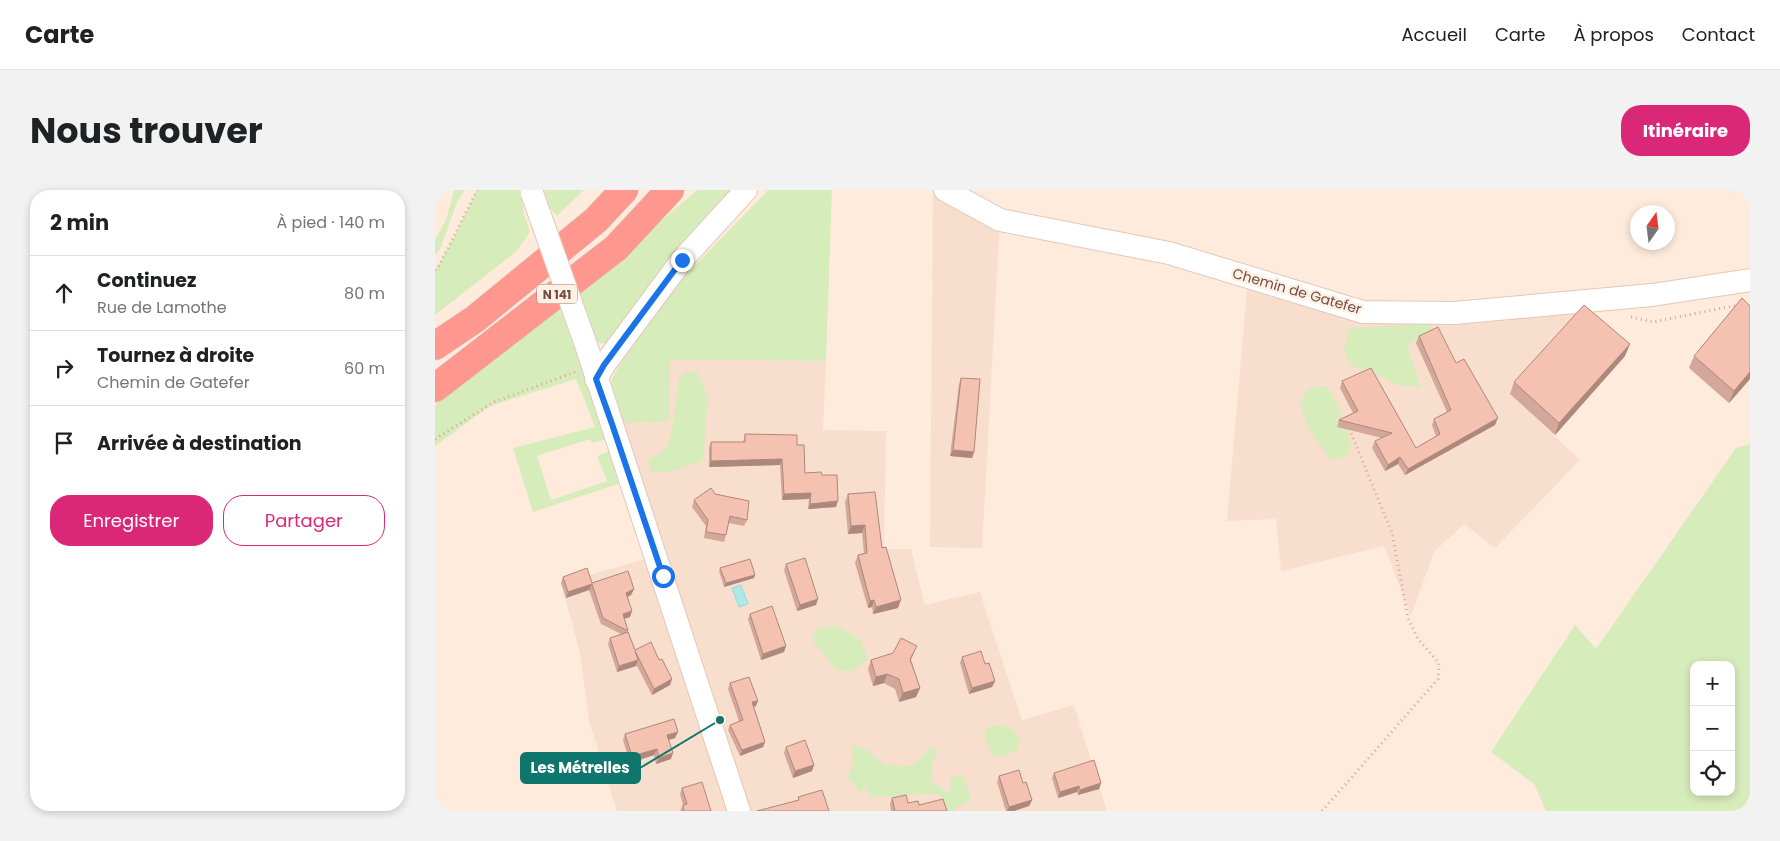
<!DOCTYPE html>
<html lang="fr">
<meta charset="utf-8">
<style>
body{margin:0;font-family:Poppins,sans-serif;background:#f2f2f2;color:#202124}
.controls{position:absolute;right:15px;bottom:15px;display:grid;overflow:hidden;border-radius:10px;box-shadow:0 2px 8px #0003}
.controls button{width:45px;height:45px;display:grid;place-items:center;padding:0;border:0;border-bottom:1px solid #e0e0e0;background:#fff;color:#202124;font:25px sans-serif}
.compass{position:absolute;left:1195px;top:15px;width:45px;height:45px;border-radius:50%;background:#fff;box-shadow:0 2px 8px #0003;rotate:14deg}
.stop{position:absolute;width:15px;height:15px;margin:-11px;border:4px solid #1a73e8;border-radius:50%;background:#fff}
.stop.end{background:#1a73e8;border-color:#fff;box-shadow:0 1px 5px #0008}
.list{margin:0;padding:0;list-style:none}
h2{display:flex;justify-content:space-between;align-items:center;height:65px;margin:0;padding:0 20px;font-size:21px}
h2 small{font-size:16px;font-weight:400;color:#757577}
.list li{display:grid;grid-template-columns:32px 1fr auto;gap:15px;align-items:center;box-sizing:border-box;height:75px;padding:0 20px;border-top:1px solid #e0e0e0}
.list b{display:block;font-size:19px;white-space:nowrap}
.list p{margin:0;font-size:16px;white-space:nowrap;color:#757577}
.list em{font-size:16px;font-style:normal;color:#757577}
.actions{display:flex;gap:10px;padding:15px 20px}
.actions a{flex:1;padding:11px 0;border:1px solid #db2777;border-radius:20px;text-align:center;font-size:18px;color:#db2777}
.actions .main{background:#db2777;color:#fff}
.icon{flex:none;width:28px;height:28px;fill:none;stroke:currentColor;stroke-width:2;stroke-linecap:round;stroke-linejoin:round}
.map{position:relative;flex:none;width:1315px;height:621px;overflow:hidden;border-radius:20px}
header{display:flex;align-items:center;gap:30px;box-sizing:border-box;height:70px;padding:0 25px;background:#fff;border-bottom:1px solid #e0e0e0}
header strong{font-size:24px}
nav{display:flex;gap:28px;margin-inline-start:auto;font-size:18px}
.intro{display:flex;align-items:center;justify-content:space-between;box-sizing:border-box;height:120px;padding:0 30px}
h1{margin:0;font-size:35px}
.button{padding:12px 22px;border-radius:20px;background:#db2777;color:#fff;font-size:18px;font-weight:700}
main{display:flex;gap:30px;padding:0 30px}
aside{flex:1;background:#fff;border-radius:20px;box-shadow:0 2px 8px #0003}
.map>svg:first-child{display:block}
.residential{fill:#f8decd}
.green{fill:#d7ecbb;fill-rule:evenodd}
.water{fill:#b0e8e7;stroke:#96dada}
.lines{fill:none;stroke-linecap:round;stroke-linejoin:round}
.minor-casing{stroke:#e4c7bb;stroke-width:24}
.highway-casing{stroke:#d8cdcb;stroke-width:29}
.path{stroke:#d9a596;stroke-width:3;stroke-dasharray:1 4;stroke-linecap:butt}
.minor{stroke:#fff;stroke-width:22}
.highway{stroke:#fe988e;stroke-width:28}
.minor-bridge-casing{stroke:#e4c7bb;stroke-width:24;stroke-linecap:butt}
.minor-bridge{stroke:#fff;stroke-width:22}
.wall{fill:#d3a799}
.shaded-wall{fill:#ac887d}
.building{fill:#f5c2b2;stroke:#ac887d}
.route{stroke:#1a73e8;stroke-width:6}
.labels{text-anchor:middle;dominant-baseline:central;stroke-width:5;stroke-linejoin:round;paint-order:stroke}
.shield{fill:#fff0e4;stroke:#9e7e74;stroke-width:1}
.shield-label{font-size:12px;font-weight:bold;fill:#744d44}
.street-label{font-size:14px;fill:#744d44;stroke:#fff0e4}
.leader{fill:none;stroke:#0f766e;stroke-width:2}
.callout-dot{fill:#0f766e;stroke:#fff0e4;stroke-width:2}
.callout{fill:#0f766e;stroke:#0f766e;stroke-width:2}
.callout-label{font-size:15px;text-anchor:middle;font-weight:bold;fill:#fff}
</style>
<header>
<strong>Carte</strong>
<nav><a>Accueil</a><a>Carte</a><a>À propos</a><a>Contact</a></nav>
</header>
<div class="intro"><h1>Nous trouver</h1><a class="button">Itinéraire</a></div>
<main>
<aside>
<h2>2 min<small>À pied · 140 m</small></h2>
<ul class="list">
<li><svg class="icon" aria-label="ahead" viewBox="0 0 24 24"><path d="M12 20V5M6 11l6-6 6 6"/></svg><div><b>Continuez</b><p>Rue de Lamothe</p></div><em>80 m</em></li>
<li><svg class="icon" aria-label="right" viewBox="0 0 24 24"><path d="M7 20v-9h11M14 6l5 5-5 5"/></svg><div><b>Tournez à droite</b><p>Chemin de Gatefer</p></div><em>60 m</em></li>
<li><svg class="icon" aria-label="arrive" viewBox="0 0 24 24"><path d="M6 21V4h12l-3 4 3 4H6"/></svg><div><b>Arrivée à destination</b></div></li>
</ul>
<div class="actions"><a class="main">Enregistrer</a><a>Partager</a></div>
</aside>
<div class="map">
<svg width="1315" height="621" viewBox="0 0 1315 621">
<rect width="100%" height="100%" fill="#feebdc"/>
<!-- residential -->
<g class="residential">
<path d="M498 0H510L565 30 547 358 495 357Z"/>
<path d="M813 87 928 122 1141 112 1145 127 1075 204 1145 270 1060 358 1029 334 999 362 976 426 949 356 846 381 841 329 792 331Z"/>
<path d="M235 170 391 171 388 240 451 241 449 359H476L490 415 545 402 587 530 639 515 672 621H182L154 531 145 463 126 393 221 366 177 234Z"/>
</g>
<!-- green -->
<g class="green">
<path d="M19 0H30L23 10 5 59 0 65V50L11 30Z"/>
<path d="M42 0H85L86 2 89 24 95 42 82 61 0 125V81L20 45Z"/>
<path d="M109 0H149L122 26 114 17Z"/>
<path d="M262 0H304L266 36 220 87 200 125 175 153H165L156 147 144 102Z"/>
<path d="M333 0H397L391 171 235 170 234 231 183 233 174 200 178 186 197 156 242 94Z"/>
<path d="M125 119 173 249 157 253 155 249 102 266 116 310 172 291 162 266 177 260 189 292 98 322 78 258 160 237 141 189 55 216 0 256V215Z"/>
<path d="M995 134 996 141 972 155 986 197 965 196 935 181 915 175 909 159 915 138Z"/>
<path d="M251 182 263 183 273 207 268 271 231 283 216 281 213 271 232 258 238 232 244 187Z"/>
<path d="M892 196 903 215 917 256 911 266 896 271 872 236 865 213 873 198Z"/>
<path d="M1315 254V621H1111L1099 594 1056 562 1140 435 1161 459 1301 258ZM1259 475H1296V602H1259Z"/>
<path d="M401 436 425 449 433 468 420 481 401 480 377 450 383 438Z"/>
<path d="M573 535 586 549 582 561 567 567 557 566 549 546 554 536Z"/>
<path d="M416 554 432 560 449 574 477 576 496 558 504 560 498 571 496 591 514 603 516 588 527 584 537 610 519 619 522 621H510L509 610 503 604 437 607 430 598 425 602 413 587 418 574Z"/>
</g>
<!-- water -->
<path class="water" d="M306 395 313 414 304 417 297 398Z"/>
<g class="lines">
<!-- minor casing -->
<g class="minor-casing">
<g id="minor">
<path d="M510 0 565 30 734 63 928 122 1019 123 1217 105 1315 90"/>
<path d="M151 155 304 621"/>
<path d="M161 189 169 175 247 70 311 0"/>
</g>
</g>
<!-- highway casing -->
<g class="highway-casing">
<g id="highway">
<path d="M0 156 40 129 161 30 189 0"/>
<path d="M0 198 181 58 235 0"/>
</g>
</g>
<!-- path -->
<g class="path">
<path d="M0 80 4 76 42 0"/>
<path d="M1196 127 1218 132 1303 115"/>
<path d="M0 249 59 212 140 182"/>
<path d="M887 621 1003 489 1004 473 983 449 973 428 957 343 914 238"/>
</g>
<!-- minor -->
<use href="#minor" class="minor"/>
<!-- highway -->
<use href="#highway" class="highway"/>
<!-- minor-bridge casing -->
<g class="minor-bridge-casing">
<path id="minor-bridge" d="M97 3 151 155"/>
</g>
<!-- minor-bridge -->
<use href="#minor-bridge" class="minor-bridge"/>
</g>
<!-- wall -->
<g class="wall">
<path d="M1315 116V189L1294 213 1254 178 1259 166Z"/>
<path d="M984 146 1021 173 1060 235 970 285 963 274 950 281 937 258 940 251 947 248 902 237 904 230 918 223 905 198 907 191 981 258 1001 246 997 235 999 229 1012 222 981 153Z"/>
<path d="M1190 166 1120 245 1075 204 1079 192Z"/>
<path d="M526 188 539 262 537 268 515 266 524 194Z"/>
<path d="M310 244 362 255 370 283 387 285 401 317 373 319 374 309 347 310 345 275 274 277V258L276 252H308Z"/>
<path d="M280 304 312 330 309 336 294 333 291 345 289 352 269 348 271 336 257 317 259 310Z"/>
<path d="M413 304 447 358 463 418 438 424 437 417 433 418 420 373 423 365 429 363 427 343 413 344 410 312Z"/>
<path d="M351 374 381 415 362 421 349 380Z"/>
<path d="M285 378 320 385 319 388 289 397 284 381Z"/>
<path d="M128 387 157 393 199 399 196 405 192 407 195 427 189 429 193 441V442L200 460 224 470 237 489 235 495 217 505 201 474V476L182 482 173 454 175 448 186 444 166 434 154 400 131 408 126 393Z"/>
<path d="M315 424 351 456 349 462 326 470 313 429Z"/>
<path d="M482 456 476 470 485 498 481 507 464 512 460 499 449 493 438 496 433 479 436 470Z"/>
<path d="M527 467 550 474 560 491 557 497 534 504 525 473Z"/>
<path d="M295 493 321 516 319 517 330 552 328 557 305 566 293 540 295 535 304 531 293 499Z"/>
<path d="M243 542 240 548 234 550 236 569 221 574 219 565 195 573 188 550 190 544Z"/>
<path d="M351 557 379 575 377 581 358 588 349 563Z"/>
<path d="M619 583 666 593 664 599 643 605 642 602 623 608 617 588Z"/>
<path d="M564 586 588 593 597 610 594 616 579 621H571L562 592Z"/>
<path d="M247 598 276 621H245L248 615 245 604Z"/>
<path d="M457 608 473 613 484 615 512 621H456L455 614Z"/>
</g>
<!-- shaded-wall -->
<g class="shaded-wall">
<path d="M1195 154 1190 166 1120 245 1124 233Z"/>
<path d="M1315 182V189L1294 213 1299 201Z"/>
<path d="M1063 228 1060 235 970 285 973 279Z"/>
<path d="M518 260 539 262 537 268 515 266Z"/>
<path d="M965 267 963 274 950 281 953 275Z"/>
<path d="M347 269 345 275 274 277 276 271Z"/>
<path d="M376 303 374 309 347 310 349 304Z"/>
<path d="M403 311 401 317 373 319 375 314Z"/>
<path d="M430 335 427 343 413 344 416 336Z"/>
<path d="M320 385 319 388 289 397 291 393Z"/>
<path d="M157 394 154 400 131 408 133 402Z"/>
<path d="M199 399 196 405 189 409 191 403Z"/>
<path d="M383 409 381 415 362 421 365 415Z"/>
<path d="M439 410 437 417 433 418 435 411Z"/>
<path d="M466 410 463 418 438 424 441 417Z"/>
<path d="M197 421 195 427 185 430 188 424Z"/>
<path d="M351 456 349 462 326 470 328 464Z"/>
<path d="M203 470 201 476 182 482 184 476Z"/>
<path d="M452 484 449 493 438 496 441 487Z"/>
<path d="M237 489 235 495 217 505 219 499Z"/>
<path d="M560 491 557 497 534 504 537 498Z"/>
<path d="M485 498 481 507 464 512 468 503Z"/>
<path d="M323 511 321 516 315 518 317 512Z"/>
<path d="M243 542 240 548 230 551 232 545Z"/>
<path d="M330 552 328 557 305 566 307 560Z"/>
<path d="M222 559 219 565 195 573 197 566Z"/>
<path d="M238 563 236 569 221 574 224 568Z"/>
<path d="M379 575 377 581 358 588 360 581Z"/>
<path d="M666 593 664 599 643 605 645 600Z"/>
<path d="M644 596 642 602 623 608 625 602Z"/>
<path d="M597 610 594 616 579 621H572L574 617Z"/>
</g>
<!-- building -->
<g class="building">
<path d="M1307 108 1315 116V182L1299 201 1259 166Z"/>
<path d="M1149 115 1195 154 1124 233 1079 192Z"/>
<path d="M1003 137 1021 173 1029 169 1063 228 973 279 965 267 953 275 940 251 957 243 904 230 923 221 907 191 936 178 981 258 1005 244 999 229 1016 220 984 146Z"/>
<path d="M526 188 545 189 539 262 518 260Z"/>
<path d="M310 244 362 245V255H369L370 283 386 282 387 285H402L403 311 375 314 376 303 349 304 347 269 276 271V252H310Z"/>
<path d="M276 298 280 304 314 311 312 330 295 326 291 345 271 342 273 330 259 310Z"/>
<path d="M440 302 447 358 451 357 466 410 441 417 439 410 435 411 423 365 432 363 430 335 416 336 413 304Z"/>
<path d="M370 368 383 409 365 415 351 374Z"/>
<path d="M315 369 320 385 291 393 285 378Z"/>
<path d="M152 378 157 393 193 381 199 399 191 403 197 421 188 424 193 441 168 428 157 394 133 402 128 387Z"/>
<path d="M337 416 351 456 328 464 315 424Z"/>
<path d="M193 442 200 460 216 452 224 470 227 469 237 489 219 499 200 461 203 470 184 476 175 448Z"/>
<path d="M466 448 482 456 475 469 485 498 468 503 464 489 452 484 441 487 436 470 458 463Z"/>
<path d="M546 461 550 474 554 473 560 491 537 498 527 467Z"/>
<path d="M314 487 323 511 317 512 330 552 307 560 295 535 308 530 295 493Z"/>
<path d="M239 529 243 542 232 545 238 563 224 568 222 559 197 566 190 544Z"/>
<path d="M370 550 379 575 360 581 351 557Z"/>
<path d="M659 570 666 593 645 600 644 596 625 602 619 583Z"/>
<path d="M584 580 588 593 591 592 597 610 574 617 564 586Z"/>
<path d="M267 592 276 621H249L248 615 252 614 247 598Z"/>
<path d="M387 600 394 621H322L364 610 363 607Z"/>
<path d="M471 605 473 613 483 611 484 615 508 609 512 621H460L457 608Z"/>
</g>
<g class="lines">
<!-- route -->
<path class="route" d="M228 386 177 234 161 189 169 175 247 70"/>
</g>
<g class="labels">
<!-- shield labels -->
<rect class="shield" x="102" y="94.5" width="40" height="19" rx="4"/>
<g class="shield-label">
<text x="122" y="104">N 141</text>
</g>
<!-- street labels -->
<g class="street-label">
<text transform="translate(862 101) rotate(16)">Chemin de Gatefer</text>
</g>
</g>
<!-- callouts -->
<path class="leader" d="M285 530L205 578"/>
<circle class="callout-dot" cx="285" cy="530" r="5"/>
<rect class="callout" x="86" y="563" width="119" height="30" rx="5"/>
<g class="callout-label">
<text x="145" y="583">Les Métrelles</text>
</g>
</svg>
<div class="controls">
<button>+</button>
<button>−</button>
<button><svg class="icon" aria-label="locate" viewBox="0 0 24 24"><circle cx="12" cy="12" r="6"/><path d="M12 2v4M12 18v4M2 12h4M18 12h4"/></svg></button>
</div>
<svg class="compass" viewBox="-18 -18 36 36"><path d="M0-13l5 13h-10z" fill="#e53935"/><path d="M0 13l5-13h-10z" fill="#757577"/></svg>
<div class="stop" style="left:228px;top:386px"></div>
<div class="stop end" style="left:247px;top:70px"></div>
</div>
</main>
